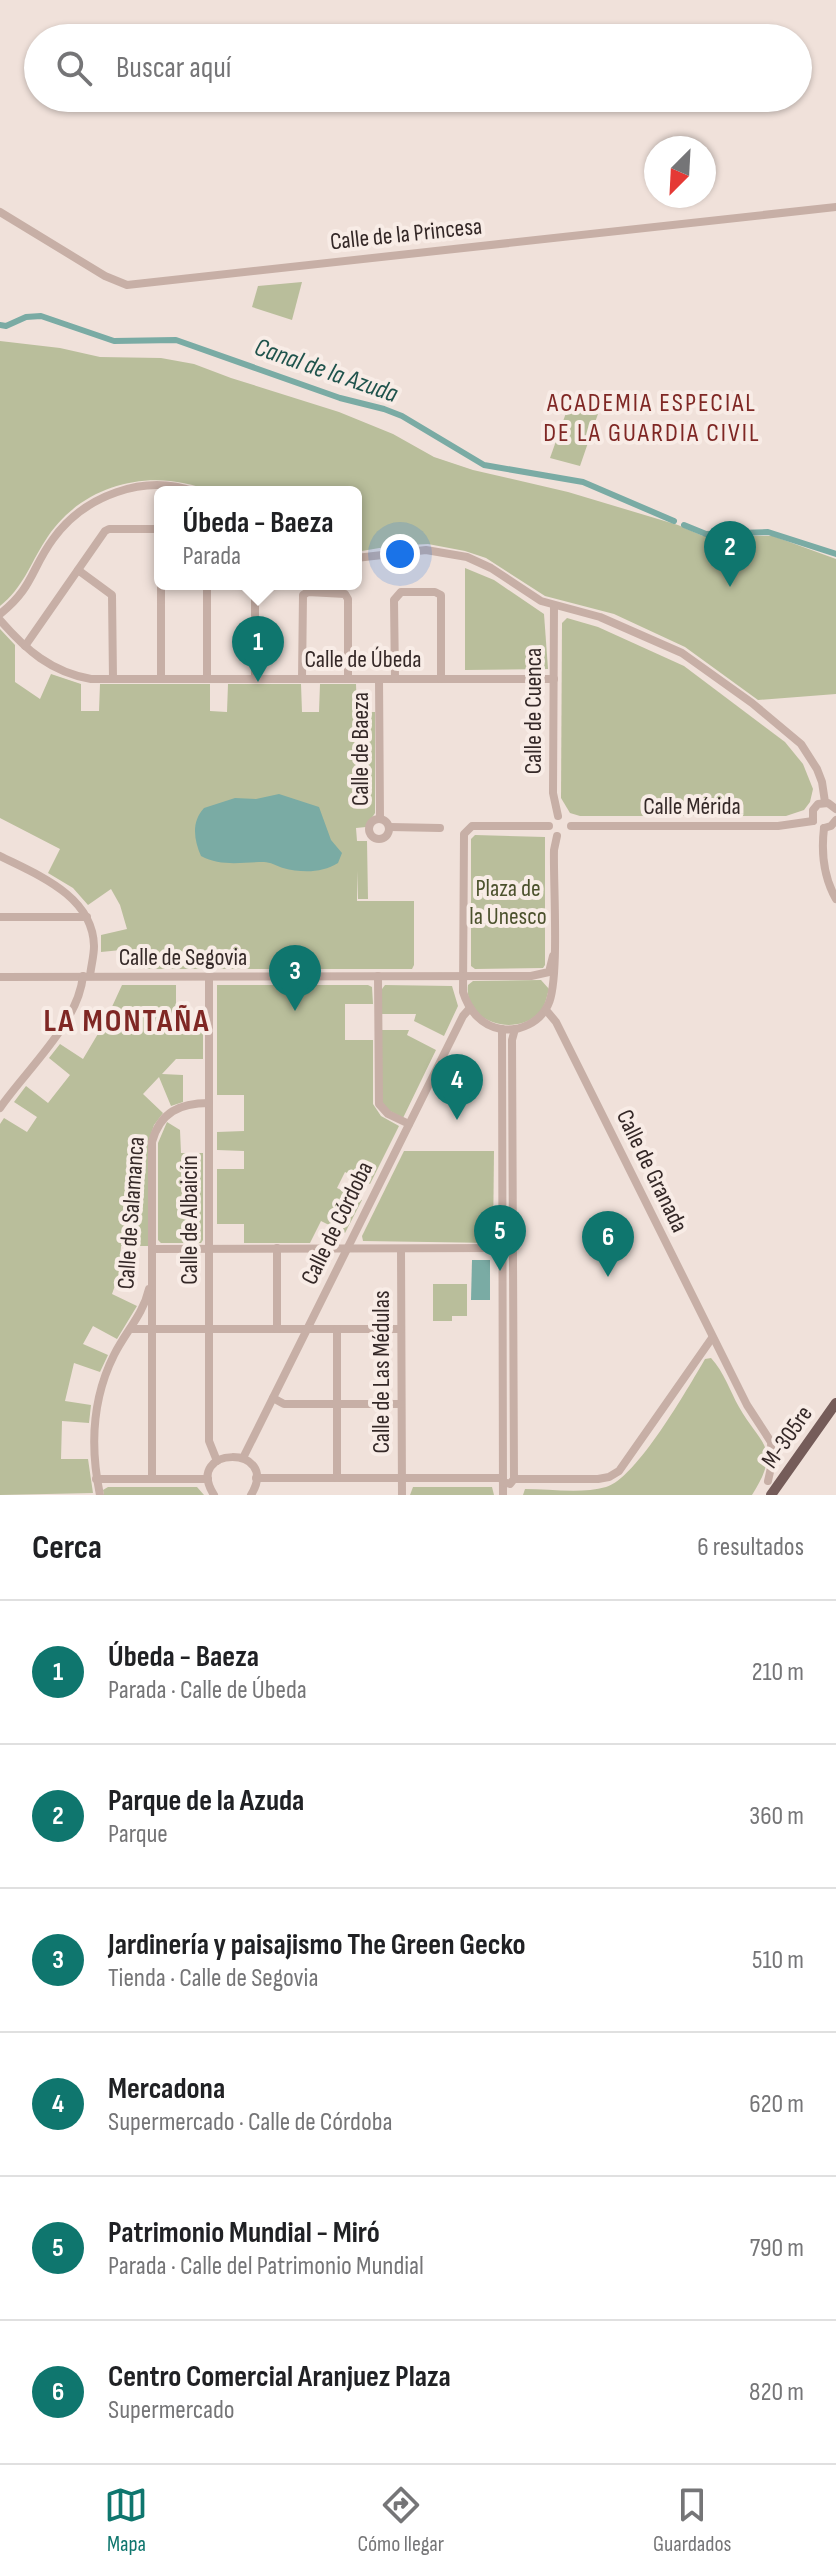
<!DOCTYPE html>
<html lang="es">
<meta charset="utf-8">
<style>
body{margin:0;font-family:"Sofia Sans Condensed",sans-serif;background:#f6f6f6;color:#202124}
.compass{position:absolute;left:644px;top:136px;width:72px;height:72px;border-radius:50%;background:#fff;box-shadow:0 2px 6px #0004;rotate:204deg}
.you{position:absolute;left:400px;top:554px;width:28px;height:28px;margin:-20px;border:6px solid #fff;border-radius:50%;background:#1a73e8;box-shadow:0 0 0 12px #1a73e833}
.badge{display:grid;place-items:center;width:52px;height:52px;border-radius:50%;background:#0f766e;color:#fff;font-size:26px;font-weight:700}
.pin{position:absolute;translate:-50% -66px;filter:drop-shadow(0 2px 4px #0008)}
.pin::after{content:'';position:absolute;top:42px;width:28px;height:24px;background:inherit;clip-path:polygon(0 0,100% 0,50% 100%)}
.popup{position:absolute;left:154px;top:486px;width:208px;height:104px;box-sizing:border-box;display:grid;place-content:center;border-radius:12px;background:#fff;filter:drop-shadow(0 2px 6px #0005);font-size:26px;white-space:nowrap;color:#757577}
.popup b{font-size:30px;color:#202124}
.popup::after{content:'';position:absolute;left:50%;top:100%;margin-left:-16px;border:16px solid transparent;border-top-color:#fff}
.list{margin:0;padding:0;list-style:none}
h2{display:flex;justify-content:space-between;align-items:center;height:104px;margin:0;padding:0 32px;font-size:34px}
h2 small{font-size:26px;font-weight:400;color:#757577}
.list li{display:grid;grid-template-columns:52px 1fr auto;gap:24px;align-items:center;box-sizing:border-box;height:144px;padding:0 32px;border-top:2px solid #e0e0e0}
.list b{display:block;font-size:30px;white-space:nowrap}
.list p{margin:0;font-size:26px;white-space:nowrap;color:#757577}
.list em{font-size:26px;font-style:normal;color:#757577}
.icon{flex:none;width:44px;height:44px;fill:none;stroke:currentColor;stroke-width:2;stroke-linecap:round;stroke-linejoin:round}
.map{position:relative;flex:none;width:836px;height:1495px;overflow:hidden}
.search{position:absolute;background:#fff;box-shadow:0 2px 6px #0004;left:24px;right:24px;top:24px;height:88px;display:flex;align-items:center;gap:20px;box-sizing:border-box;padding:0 28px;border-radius:44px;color:#757577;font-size:30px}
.sheet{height:968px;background:#fff}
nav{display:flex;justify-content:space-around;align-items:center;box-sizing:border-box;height:112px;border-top:2px solid #e0e0e0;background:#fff;font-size:22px;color:#757577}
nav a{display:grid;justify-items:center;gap:4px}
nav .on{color:#0f766e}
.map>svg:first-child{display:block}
.green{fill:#b9be9b}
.water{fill:#7aaba4}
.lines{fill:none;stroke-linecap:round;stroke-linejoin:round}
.canal{stroke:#7aaba4;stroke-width:6}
.minor{stroke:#c7afa6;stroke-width:8}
.major{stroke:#755c59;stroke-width:10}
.labels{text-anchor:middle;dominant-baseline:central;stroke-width:8;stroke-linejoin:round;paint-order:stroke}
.street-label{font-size:24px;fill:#342827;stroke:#f8ece6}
.park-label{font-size:24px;fill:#4b512c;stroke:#f8ece6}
.water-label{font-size:26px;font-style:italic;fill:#1f534c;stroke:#f8ece6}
.neighbourhood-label{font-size:26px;letter-spacing:2px;fill:#7f2724;stroke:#f8ece6}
.district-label{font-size:32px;font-weight:bold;letter-spacing:2px;fill:#7f2724;stroke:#f8ece6}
</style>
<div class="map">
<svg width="836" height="1495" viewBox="0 0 836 1495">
<rect width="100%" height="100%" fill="#f0e1da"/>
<!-- green -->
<g class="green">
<path d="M302 282 292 320 252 307 258 286Z"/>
<path d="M0 341 60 348 100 357 161 358 194 364 231 378 339 412 393 434 434 457 473 470 568 492 678 525 703 536H773L836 559V694L758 700 685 647 614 614 545 596 486 558 465 551 428 544 391 546 356 552V492H212C152 466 80 484 45 541 30 564 23 588 0 606Z"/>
<path d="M572 396 600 408 580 466 550 458Z"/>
<path d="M465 568 494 580 544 614 548 669 465 670Z"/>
<path d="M567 618 598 627 684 666 785 742 803 764 813 789 810 802 804 810 786 816H580L570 813 561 798 562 623Z"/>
<path d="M0 629 15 645V682L40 699 51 674 81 684V711H99L100 684H210V711L227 712 228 684H301L302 712H319L320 684H356L357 712H375V813L366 827 356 828 357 841H367L368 899H358L357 871V901H414V965L412 969H136L131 949 101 952V935L127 929 120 905 111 889 88 905 73 888 48 873 60 849 0 818Z"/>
<path d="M475 835 545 837V965L543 968 475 969 471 966V839Z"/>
<path d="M541 980 549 989C547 995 546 1002 543 1008 522 1039 463 1025 468 985L473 981Z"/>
<path d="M122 985H176V1022H203V1059H176L162 1074 183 1075V1102L171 1106 159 1077 143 1094 163 1113 154 1125 149 1140 148 1246H121L119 1274 112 1294 137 1306 117 1339 93 1326 83 1344 108 1355 100 1372 74 1363 65 1401 91 1405 89 1423 62 1421 61 1459H88L93 1493 0 1495V1124L4 1118 27 1132 37 1117 14 1102 26 1086 48 1103 70 1075 49 1058 60 1044 83 1059 105 1022Z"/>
<path d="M217 985H368L372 987 373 1004H345V1040H373V1104L381 1116 399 1126 370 1184 345 1172 337 1188 362 1200 345 1233 321 1221 310 1243H244V1224H217V1169H244V1151L217 1150V1132L244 1131V1095H217Z"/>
<path d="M385 985 452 986 458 1006 444 1036 414 1021 416 1014H382V989Z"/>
<path d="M382 1030H409L407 1035 436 1050 403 1118 388 1110 382 1102Z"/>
<path d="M167 1122 180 1130 181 1153H203V1240L201 1243H161L158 1240V1143Z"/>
<path d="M404 1151H494L493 1243 363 1241 362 1236Z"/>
<path d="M433 1284H467V1316H452V1321H433Z"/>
<path d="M711 1358C724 1372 730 1391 739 1407 762 1447 782 1447 752 1495H523L525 1489C550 1489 582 1494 606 1487 636 1479 688 1388 705 1359Z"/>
<path d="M108 1487H197L204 1495H104L103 1490Z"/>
<path d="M413 1487H492L494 1495H410Z"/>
</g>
<!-- water -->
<g class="water">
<path d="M279 794 319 807 331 840 342 853 338 863C322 873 302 873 283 868 277 866 270 862 264 862 244 862 221 867 201 856 194 840 191 822 204 808L235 798 256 799Z"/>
<path d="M472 1260H490V1300H471Z"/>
</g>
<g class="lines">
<!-- canal -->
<g class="canal">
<path d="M0 325 6 326 26 317 41 316 114 341 176 340 340 398 384 409 402 416 484 465 583 482 674 521"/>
<path d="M684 525 706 534 768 532 836 554"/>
</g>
<!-- minor -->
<g class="minor">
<path d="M0 212 105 276 127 285 836 207"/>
<path d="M356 558 426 550 467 557 491 568 541 601 600 617 682 653 752 703 801 744 817 769 822 782 825 802"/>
<path d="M78 570 112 595 113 679"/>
<path d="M161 584V679"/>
<path d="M554 606 553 793 558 816"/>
<path d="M0 614C33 588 31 569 53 539 84 496 144 473 195 492"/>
<path d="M0 620C26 650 51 672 91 679H554"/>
<path d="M25 646 105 531 109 529H155L160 533"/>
<path d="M207 679V584"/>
<path d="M255 679V584"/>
<path d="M302 679 303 595 308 592 345 594 348 599V679"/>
<path d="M379 679 380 818"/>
<path d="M395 679 394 600 401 592H435L441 595V679"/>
<circle cx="379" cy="829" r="10"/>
<path d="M813 821V810L818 804 828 803 836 809"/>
<path d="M549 826H472L464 834 463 992C469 1011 482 1026 501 1029 520 1032 540 1022 548 1005 560 982 553 881 554 850L557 836"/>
<path d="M571 826H778L813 821"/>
<path d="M390 827 440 828"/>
<path d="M824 828C821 853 823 876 836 899"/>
<path d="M824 828 831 826 836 820"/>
<path d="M0 856C38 875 93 896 94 946 94 956 91 966 90 976"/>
<path d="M0 917H87"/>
<path d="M378 976 379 1104 388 1114 409 1124"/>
<path d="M0 977 531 976 549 972 553 956"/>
<path d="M209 977V1441L217 1461"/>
<path d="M546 1010 556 1022 747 1405 771 1442 772 1463 768 1481"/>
<path d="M502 1029 503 1495"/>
<path d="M0 1108C26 1070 78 1024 83 976"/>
<path d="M401 1249 402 1495"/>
<path d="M152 1251V1142C160 1112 180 1103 209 1103"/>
<path d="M132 1329H401"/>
<path d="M277 1329V1248"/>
<path d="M273 1398 284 1404H401"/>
<path d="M243 1458 463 1016 470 1008"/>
<path d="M152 1478V1249L503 1248"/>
<path d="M256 1478H501"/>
<path d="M337 1478V1329"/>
<path d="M96 1479H208"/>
<path d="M514 1479H598L609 1477 619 1471 712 1338"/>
<path d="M503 1482 510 1484 514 1479 512 1040 515 1029"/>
<path d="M100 1495C90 1447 92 1399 114 1355 126 1331 143 1315 149 1289"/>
<path d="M214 1495C182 1445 282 1444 251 1495"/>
</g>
<!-- major -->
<path class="major" d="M771 1495 836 1403"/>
</g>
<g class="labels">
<!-- street labels -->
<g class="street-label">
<text transform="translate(406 234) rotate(-6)">Calle de la Princesa</text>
<text x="363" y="659">Calle de Úbeda</text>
<text transform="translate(533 711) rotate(-90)">Calle de Cuenca</text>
<text transform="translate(360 749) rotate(-90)">Calle de Baeza</text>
<text x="692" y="806">Calle Mérida</text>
<text x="183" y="957">Calle de Segovia</text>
<text transform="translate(652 1171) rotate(64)">Calle de Granada</text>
<text transform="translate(131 1213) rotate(-86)">Calle de Salamanca</text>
<text transform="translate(189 1220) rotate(-90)">Calle de Albaicín</text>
<text transform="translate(337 1223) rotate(-64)">Calle de Córdoba</text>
<text transform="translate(381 1372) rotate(-90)">Calle de Las Médulas</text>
<text transform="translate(787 1437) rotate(-55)">M-305re</text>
</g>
<!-- park labels -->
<g class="park-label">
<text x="508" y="888">Plaza de<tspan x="508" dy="28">la Unesco</tspan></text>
</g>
<!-- water labels -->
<g class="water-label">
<text transform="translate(326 371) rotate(19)">Canal de la Azuda</text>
</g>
<!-- neighbourhood labels -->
<g class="neighbourhood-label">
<text x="652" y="403">ACADEMIA ESPECIAL<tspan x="652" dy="30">DE LA GUARDIA CIVIL</tspan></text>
</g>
<!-- district labels -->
<g class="district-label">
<text x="127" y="1021">LA MONTAÑA</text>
</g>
</g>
</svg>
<svg class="compass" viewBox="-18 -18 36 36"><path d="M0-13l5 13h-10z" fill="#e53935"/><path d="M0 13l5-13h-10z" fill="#757577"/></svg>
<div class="you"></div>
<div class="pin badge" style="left:258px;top:682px">1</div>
<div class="popup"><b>Úbeda - Baeza</b>Parada</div>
<div class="pin badge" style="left:730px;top:587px">2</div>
<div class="pin badge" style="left:295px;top:1011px">3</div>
<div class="pin badge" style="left:457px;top:1120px">4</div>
<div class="pin badge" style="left:500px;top:1271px">5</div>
<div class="pin badge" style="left:608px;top:1277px">6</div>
<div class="search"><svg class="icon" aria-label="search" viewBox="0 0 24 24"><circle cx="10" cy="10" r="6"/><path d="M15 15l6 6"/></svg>Buscar aquí</div>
</div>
<section class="sheet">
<h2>Cerca<small>6 resultados</small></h2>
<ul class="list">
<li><span class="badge">1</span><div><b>Úbeda - Baeza</b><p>Parada · Calle de Úbeda</p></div><em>210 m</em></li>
<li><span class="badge">2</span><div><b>Parque de la Azuda</b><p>Parque</p></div><em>360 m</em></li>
<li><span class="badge">3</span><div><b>Jardinería y paisajismo The Green Gecko</b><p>Tienda · Calle de Segovia</p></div><em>510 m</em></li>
<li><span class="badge">4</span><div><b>Mercadona</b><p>Supermercado · Calle de Córdoba</p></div><em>620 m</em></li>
<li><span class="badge">5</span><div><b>Patrimonio Mundial - Miró</b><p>Parada · Calle del Patrimonio Mundial</p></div><em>790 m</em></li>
<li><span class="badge">6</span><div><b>Centro Comercial Aranjuez Plaza</b><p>Supermercado</p></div><em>820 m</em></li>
</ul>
</section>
<nav>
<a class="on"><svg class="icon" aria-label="map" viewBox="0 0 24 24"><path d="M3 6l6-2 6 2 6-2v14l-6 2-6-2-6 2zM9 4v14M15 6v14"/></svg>Mapa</a>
<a><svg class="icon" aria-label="directions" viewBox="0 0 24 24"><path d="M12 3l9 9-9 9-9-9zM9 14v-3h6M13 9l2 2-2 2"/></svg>Cómo llegar</a>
<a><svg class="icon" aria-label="saved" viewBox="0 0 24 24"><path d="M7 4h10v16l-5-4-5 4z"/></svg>Guardados</a>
</nav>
